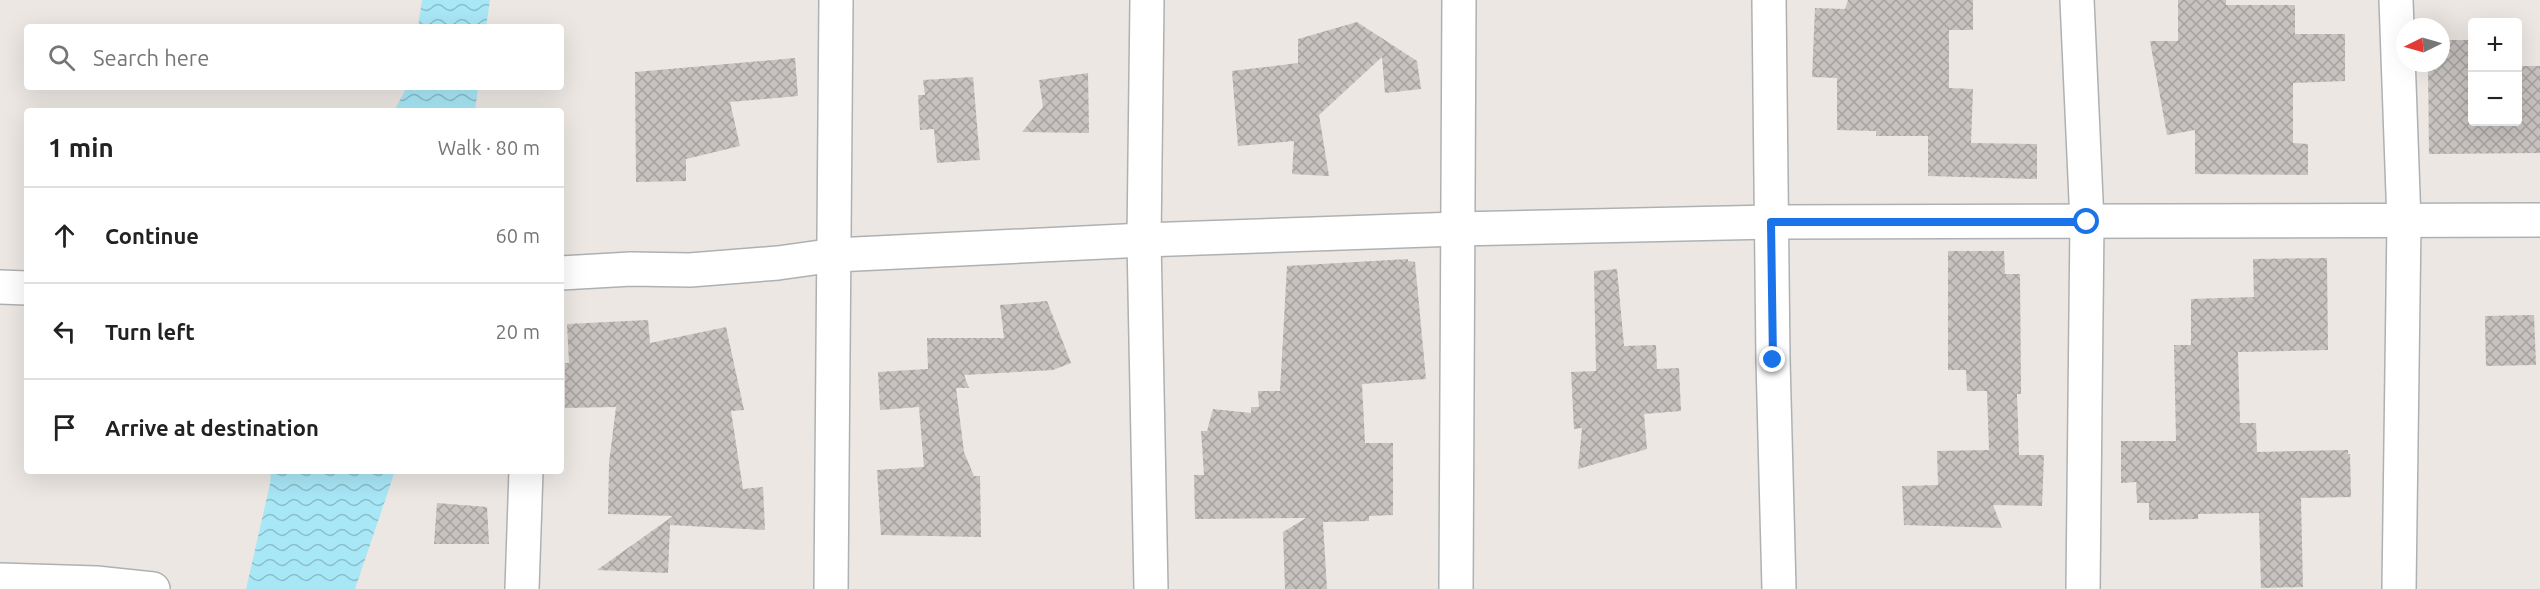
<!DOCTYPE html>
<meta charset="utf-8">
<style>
body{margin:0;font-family:Ubuntu,sans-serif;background:#f6f6f6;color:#222}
.controls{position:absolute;right:18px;top:18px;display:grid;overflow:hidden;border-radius:6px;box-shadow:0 6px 24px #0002}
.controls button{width:54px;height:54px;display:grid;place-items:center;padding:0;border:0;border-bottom:2px solid #e0e0e0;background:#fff;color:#222;font:30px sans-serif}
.compass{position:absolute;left:2396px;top:18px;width:54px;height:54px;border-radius:50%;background:#fff;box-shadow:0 6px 24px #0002;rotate:265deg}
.stop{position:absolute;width:18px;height:18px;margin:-14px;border:4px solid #1a73e8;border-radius:50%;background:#fff}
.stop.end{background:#1a73e8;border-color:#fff;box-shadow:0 2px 6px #0008}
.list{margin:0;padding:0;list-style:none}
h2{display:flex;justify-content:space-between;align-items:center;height:78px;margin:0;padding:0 24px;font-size:26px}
h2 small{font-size:20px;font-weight:400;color:#767676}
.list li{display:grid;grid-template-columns:39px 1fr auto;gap:18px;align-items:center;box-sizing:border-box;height:96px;padding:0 24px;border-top:2px solid #e0e0e0}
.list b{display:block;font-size:22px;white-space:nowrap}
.list em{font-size:20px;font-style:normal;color:#767676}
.icon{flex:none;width:33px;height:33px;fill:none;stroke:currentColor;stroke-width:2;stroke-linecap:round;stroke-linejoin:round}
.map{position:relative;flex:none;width:2540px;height:589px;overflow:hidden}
.search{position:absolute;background:#fff;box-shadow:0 6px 24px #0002;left:24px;top:24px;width:540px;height:66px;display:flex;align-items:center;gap:15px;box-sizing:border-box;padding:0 21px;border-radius:6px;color:#767676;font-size:22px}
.panel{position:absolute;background:#fff;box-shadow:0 6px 24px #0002;left:24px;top:108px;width:540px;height:366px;border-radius:6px}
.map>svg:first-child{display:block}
.water{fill:url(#water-waves)}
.building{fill:url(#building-cross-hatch)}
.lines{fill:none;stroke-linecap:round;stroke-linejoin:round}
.minor-casing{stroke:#aeb1b3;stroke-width:36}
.minor{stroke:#fff;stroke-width:33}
.route{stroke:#1a73e8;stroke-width:8}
</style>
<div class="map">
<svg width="2540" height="589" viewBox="0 0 2540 589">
<defs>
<pattern id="water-waves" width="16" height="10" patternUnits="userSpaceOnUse" patternTransform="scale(1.5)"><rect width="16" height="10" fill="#a8e7f6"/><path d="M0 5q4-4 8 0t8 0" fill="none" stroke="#8cbecb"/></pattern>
<pattern id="building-cross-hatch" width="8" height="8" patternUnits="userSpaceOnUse" patternTransform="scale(1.5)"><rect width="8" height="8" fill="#c7c2bf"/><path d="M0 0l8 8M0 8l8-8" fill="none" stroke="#a5a19f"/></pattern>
</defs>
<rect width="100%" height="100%" fill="#ece7e2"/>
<!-- water -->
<g class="water">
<path d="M422 0H490L486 27H418Z"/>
<path d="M407 87H478L475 111H394Z"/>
<path d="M271 471H395L355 589H246L270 484Z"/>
</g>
<!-- building -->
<g class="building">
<path d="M1848 0H1973V30H1949V88L1973 89 1971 143 2037 144V179L1928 176V136H1876V131L1837 130V78L1812 77 1815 8 1845 9Z"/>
<path d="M2178 0H2226V5H2295V34H2345V81L2293 83V143L2308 144V175L2195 174V130L2167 135 2150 41H2178Z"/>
<path d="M1357 22 1417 61 1421 89 1385 93 1382 57 1319 115 1329 176 1292 174 1294 141 1238 146 1232 71 1298 63V39Z"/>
<path d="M2441 40H2470L2472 122H2517V66H2540V153L2429 154 2428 63H2441Z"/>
<path d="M795 58 798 96 730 102 740 146 686 159V181L636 182 635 72Z"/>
<path d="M1088 73 1089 133 1022 132 1043 107 1039 80Z"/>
<path d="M973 77 980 160 937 163 934 129 920 130 918 95H925L923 80Z"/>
<path d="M1948 251H2004L2005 274H2020L2021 394H2017L2019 455H2044L2042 506 1993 505 2002 528 1904 525 1902 486 1938 485 1937 451 1989 450 1987 391H1967L1966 370H1948Z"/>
<path d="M2327 258 2328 350 2238 352 2240 423H2256L2257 452 2348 450V454H2350L2351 497 2301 498 2303 587 2261 588 2259 513 2198 514V519L2149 520V503H2137L2136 482 2121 483V441H2176L2174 345H2191V299L2254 297 2253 259Z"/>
<path d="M1408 259V261L1415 262 1426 379 1362 384 1365 443H1393V515L1369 516V521L1323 522 1327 589H1285L1283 532 1306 518 1195 519 1194 475H1204L1201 431H1207L1213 409 1251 413V407H1259L1258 391H1280L1287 266Z"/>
<path d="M1617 269 1624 346 1656 345 1657 369 1679 368 1681 411 1644 414 1647 449 1578 469 1582 428 1574 429 1571 372 1596 371 1594 271Z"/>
<path d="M1047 301 1071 363 1053 370 964 375 969 388H956L964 452 974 476H980L981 537 881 535 877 470 924 467 919 407 880 410 878 372 928 369 927 338H1004L1000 305Z"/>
<path d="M2534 315 2536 365 2486 366 2485 316Z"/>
<path d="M648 320 650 343 726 327 744 410 731 411 743 489 763 487 765 530 670 525 668 573 597 570 673 516 608 514 609 463 616 407 565 408V363H569L567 324Z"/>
<path d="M437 503 487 507 489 544H434Z"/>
</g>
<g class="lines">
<!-- minor casing -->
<g class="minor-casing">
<g id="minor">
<path d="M1147 0 1144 240 1151 589"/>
<path d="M1769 0 1773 360 1779 589"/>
<path d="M2077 0 2087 222 2083 589"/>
<path d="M2396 0 2404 222 2399 589"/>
<path d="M561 273 631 269 690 270 778 263 835 255 1144 240 1457 229 1771 222 2540 220"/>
<path d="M0 287 27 288"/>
<path d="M0 580 96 583 153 589"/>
<path d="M522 589 526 471"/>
<path d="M831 589 836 0"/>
<path d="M1456 589 1459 0"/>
</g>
</g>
<!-- minor -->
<use href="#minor" class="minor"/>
</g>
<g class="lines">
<!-- route -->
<path class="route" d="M1773 360 1771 222H2087"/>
</g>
</svg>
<div class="controls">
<button>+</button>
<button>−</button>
</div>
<svg class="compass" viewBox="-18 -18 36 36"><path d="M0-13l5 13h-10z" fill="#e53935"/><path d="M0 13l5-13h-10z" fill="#767676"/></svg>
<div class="stop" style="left:2087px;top:222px"></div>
<div class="stop end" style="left:1773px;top:360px"></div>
<div class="search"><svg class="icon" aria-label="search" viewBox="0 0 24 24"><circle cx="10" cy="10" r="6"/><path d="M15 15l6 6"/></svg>Search here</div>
<section class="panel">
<h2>1 min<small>Walk · 80 m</small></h2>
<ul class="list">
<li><svg class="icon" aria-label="ahead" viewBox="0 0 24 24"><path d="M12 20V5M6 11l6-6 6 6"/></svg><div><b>Continue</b></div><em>60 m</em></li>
<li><svg class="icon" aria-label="left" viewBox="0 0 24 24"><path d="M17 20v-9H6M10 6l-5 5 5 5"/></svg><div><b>Turn left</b></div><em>20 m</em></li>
<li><svg class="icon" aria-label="arrive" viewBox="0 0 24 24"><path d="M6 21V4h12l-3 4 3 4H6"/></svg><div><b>Arrive at destination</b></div></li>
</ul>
</section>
</div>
